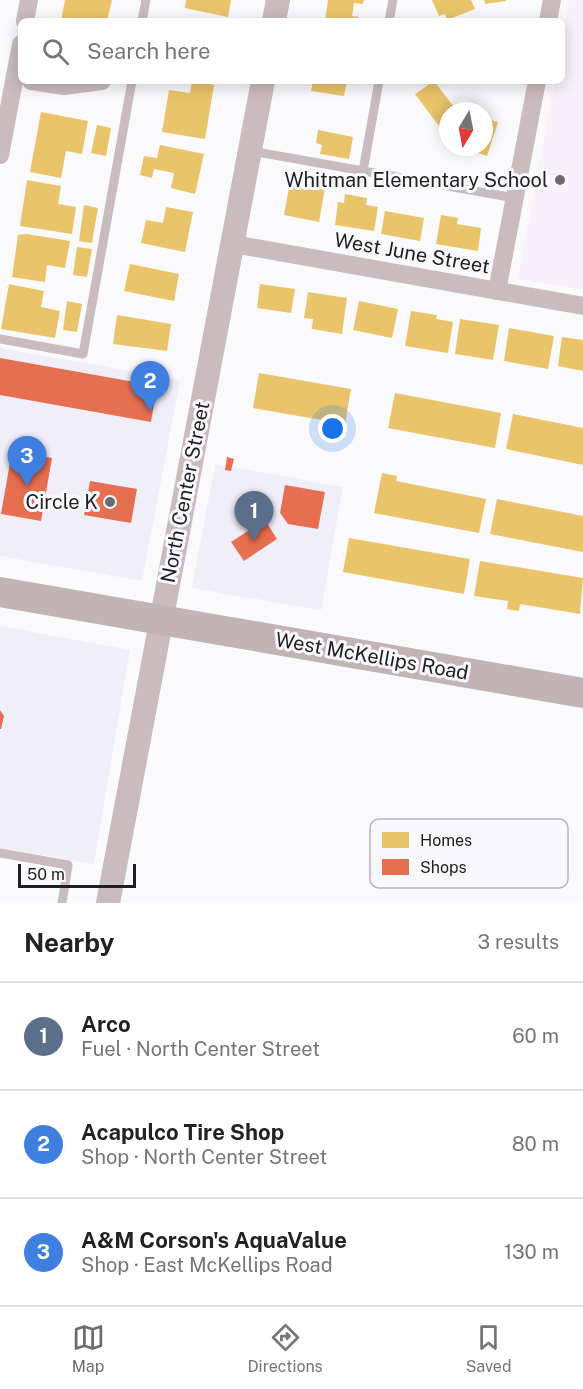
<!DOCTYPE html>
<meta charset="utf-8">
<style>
body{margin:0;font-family:"Public Sans",sans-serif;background:#f6f6f6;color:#222}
.compass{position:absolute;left:439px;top:102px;width:54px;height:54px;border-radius:50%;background:#fff;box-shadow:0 3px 15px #0003;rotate:190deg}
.scale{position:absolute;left:18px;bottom:15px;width:118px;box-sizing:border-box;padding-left:6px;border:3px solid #1f1e25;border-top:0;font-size:16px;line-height:21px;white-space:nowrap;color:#1f1e25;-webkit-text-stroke:4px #f9f8fc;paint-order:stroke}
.you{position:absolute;left:333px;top:429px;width:21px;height:21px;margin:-15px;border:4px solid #fff;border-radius:50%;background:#1a73e8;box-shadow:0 0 0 9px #1a73e833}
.badge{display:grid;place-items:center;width:39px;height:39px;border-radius:50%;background:#6c6b70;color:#fff;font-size:20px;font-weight:700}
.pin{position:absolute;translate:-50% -50px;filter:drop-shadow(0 2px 3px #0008)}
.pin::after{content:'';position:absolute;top:32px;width:21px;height:18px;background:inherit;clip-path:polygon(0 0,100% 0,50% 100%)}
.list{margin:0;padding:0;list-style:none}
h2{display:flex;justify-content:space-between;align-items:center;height:78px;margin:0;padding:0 24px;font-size:26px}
h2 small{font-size:20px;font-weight:400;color:#767676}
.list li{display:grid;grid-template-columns:39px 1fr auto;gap:18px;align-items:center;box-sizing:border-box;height:108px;padding:0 24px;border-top:2px solid #e0e0e0}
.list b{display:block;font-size:22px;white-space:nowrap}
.list p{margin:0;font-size:20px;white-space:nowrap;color:#767676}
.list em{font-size:20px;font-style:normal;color:#767676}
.icon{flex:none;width:33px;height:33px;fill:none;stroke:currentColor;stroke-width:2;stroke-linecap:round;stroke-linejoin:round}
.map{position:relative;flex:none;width:583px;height:903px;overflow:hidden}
.search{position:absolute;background:#fff;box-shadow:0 3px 15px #0003;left:18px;right:18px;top:18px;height:66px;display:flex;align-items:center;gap:15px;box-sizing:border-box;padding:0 21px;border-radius:9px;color:#767676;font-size:22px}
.sheet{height:402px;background:#fff}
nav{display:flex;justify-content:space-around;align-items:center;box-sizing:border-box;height:84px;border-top:2px solid #e0e0e0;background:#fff;font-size:16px;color:#767676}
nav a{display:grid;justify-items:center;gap:3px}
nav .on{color:#6c6b70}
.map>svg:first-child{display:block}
.built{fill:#f0eff9}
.education{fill:#f6f1fc}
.homes{fill:#e9c46a}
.shops{fill:#e76f51}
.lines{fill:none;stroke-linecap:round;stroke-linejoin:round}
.service{stroke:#cabcbe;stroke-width:9}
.minor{stroke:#cabcbe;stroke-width:18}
.tertiary{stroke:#cabcbe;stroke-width:24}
.primary{stroke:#c2b3b5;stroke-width:30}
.poi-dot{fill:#6c6b70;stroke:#f9f8fc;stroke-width:2}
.labels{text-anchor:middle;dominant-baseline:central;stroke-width:6;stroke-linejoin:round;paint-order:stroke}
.poi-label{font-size:20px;fill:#1f1e25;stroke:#f9f8fc;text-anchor:end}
.street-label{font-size:20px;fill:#1f1e25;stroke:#f9f8fc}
.key{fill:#f9f8fc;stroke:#b8b7bc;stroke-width:1.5}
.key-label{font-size:16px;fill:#1f1e25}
</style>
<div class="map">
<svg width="583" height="903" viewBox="0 0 583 903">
<rect width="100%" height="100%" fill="#faf9fb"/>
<!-- built -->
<g class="built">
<path d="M0 348 180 380 142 581 0 556Z"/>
<path d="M215 464 343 487 321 610 192 588Z"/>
<path d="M0 626 130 650 94 864 0 848Z"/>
</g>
<!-- education -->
<path class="education" d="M569 0H583V290L518 279 555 81H562V40Z"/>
<!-- homes -->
<g class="homes">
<path d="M65 0H112L107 21H61Z"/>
<path d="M186 0H231L228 17 185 8Z"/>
<path d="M328 0H364L363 4 354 3 352 16 359 17 358 21H325Z"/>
<path d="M432 0H471L475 9 447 20 445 14 439 16Z"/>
<path d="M484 0H506V1L485 4Z"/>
<path d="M192 81 214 85 205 139 162 132 169 90 190 93Z"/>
<path d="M313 81H347L344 96 311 91Z"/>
<path d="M434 81 457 111H448V119L439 126 415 94Z"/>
<path d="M41 112 88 121 82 154 66 151 61 178 30 172Z"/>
<path d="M484 118 498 122 487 156 461 147H484Z"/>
<path d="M97 125 111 128 106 156 91 153Z"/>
<path d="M318 130 353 137 349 159 320 154 322 145 316 143Z"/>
<path d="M160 145 204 154 195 194 171 188 174 173 154 169 152 178 140 175 144 156 157 158Z"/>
<path d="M27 180 61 186 58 204 76 207 72 234 20 226Z"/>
<path d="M290 182 325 188 319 222 284 215Z"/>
<path d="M345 194 367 198 366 205 378 207 374 231 335 225 338 202 344 203Z"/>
<path d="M84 205 98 208 92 243 79 241Z"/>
<path d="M166 207 193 212 185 252 141 243 146 220 163 223Z"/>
<path d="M385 211 424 218 420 241 381 234Z"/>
<path d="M441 215 458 218 457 224 481 228 478 251 436 244Z"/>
<path d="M27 234 70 241 65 268 47 265 45 282 12 277 18 235Z"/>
<path d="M77 247 92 249 87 277 73 275Z"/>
<path d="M130 264 179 274 174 301 124 291Z"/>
<path d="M9 284 44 291 41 307 60 311 55 338 1 329Z"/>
<path d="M260 284 295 289 291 313 257 308Z"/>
<path d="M308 292 347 298 342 334 312 329 313 319 304 318Z"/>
<path d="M67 301 82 304 77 332 63 330Z"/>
<path d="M359 301 398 309 392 338 353 330Z"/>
<path d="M411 311 437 315 436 319 453 322 448 353 405 346Z"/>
<path d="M117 315 171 324 167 351 113 344Z"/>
<path d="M460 319 499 325 493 360 455 354Z"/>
<path d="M509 328 554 336 548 369 504 361Z"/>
<path d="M562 337 583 340V371L558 366Z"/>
<path d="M259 373 351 389 345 424 253 408Z"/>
<path d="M395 393 501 413 495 448 388 428Z"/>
<path d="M513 414 583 428V465L506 449Z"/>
<path d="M382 473 397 476 396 481 486 499 479 533 374 513Z"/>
<path d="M497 499 583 516V552L490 534Z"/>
<path d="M349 538 470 559 464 594 343 572Z"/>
<path d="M480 561 583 578 580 614 520 604 519 611 507 609 508 601 474 596Z"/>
</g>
<!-- shops -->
<g class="shops">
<path d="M0 358 157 386 151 422 0 395Z"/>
<path d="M12 451 52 458 41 521 1 514Z"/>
<path d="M227 457 234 459 231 471 225 470Z"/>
<path d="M90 481 137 489 131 523 84 515Z"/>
<path d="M285 485 325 492 318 529 288 524 280 513Z"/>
<path d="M265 520 277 539 244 561 231 542Z"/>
<path d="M0 710 4 716 1 729H0Z"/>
</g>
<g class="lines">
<!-- service -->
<g class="service">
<path d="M142 21 146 0"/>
<path d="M389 21 393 0"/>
<path d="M251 151 515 198"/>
<path d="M363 171 379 81"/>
<path d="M0 339 83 354 132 81"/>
<path d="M0 853 68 865 62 903"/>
</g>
<!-- minor -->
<g class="minor">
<path d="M25 21 29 0"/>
<path d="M548 21 552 0"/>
<path d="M31 81 64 86 102 81"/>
<path d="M0 155 21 44"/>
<path d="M233 244 583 306"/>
<path d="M497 291 537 81"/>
</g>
<!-- tertiary -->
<g class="tertiary">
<path d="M274 21 278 0"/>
<path d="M108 903 263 81"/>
</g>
<!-- primary -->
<path class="primary" d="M0 592 583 693"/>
</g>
<!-- markers -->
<g class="poi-dot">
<circle cx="560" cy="180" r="6"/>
<circle cx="110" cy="502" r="6"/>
</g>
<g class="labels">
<!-- poi labels -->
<g class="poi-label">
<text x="548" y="180">Whitman Elementary School</text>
<text x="98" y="502">Circle K</text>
</g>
<!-- street labels -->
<g class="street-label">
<text transform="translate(412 253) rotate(10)">West June Street</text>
<text transform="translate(185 492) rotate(-79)">North Center Street</text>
<text transform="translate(372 656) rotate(10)">West McKellips Road</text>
</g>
</g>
<!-- legend -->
<rect x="370" y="819" width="198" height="69" rx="9" class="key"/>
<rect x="382" y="832" width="27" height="16" fill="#e9c46a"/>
<rect x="382" y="859" width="27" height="16" fill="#e76f51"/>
<g class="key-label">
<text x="420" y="846">Homes</text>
<text x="420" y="873">Shops</text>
</g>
</svg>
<svg class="compass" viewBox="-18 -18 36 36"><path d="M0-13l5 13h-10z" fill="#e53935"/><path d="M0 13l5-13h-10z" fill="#767676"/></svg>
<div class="scale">50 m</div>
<div class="you"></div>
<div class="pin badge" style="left:254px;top:541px;background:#5c6f8a">1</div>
<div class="pin badge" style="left:150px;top:411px;background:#3f7fe0">2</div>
<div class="pin badge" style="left:27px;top:486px;background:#3f7fe0">3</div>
<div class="search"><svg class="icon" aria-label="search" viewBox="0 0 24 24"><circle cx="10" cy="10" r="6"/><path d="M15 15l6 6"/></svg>Search here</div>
</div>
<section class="sheet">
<h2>Nearby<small>3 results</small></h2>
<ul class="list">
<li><span class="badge" style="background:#5c6f8a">1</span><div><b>Arco</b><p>Fuel · North Center Street</p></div><em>60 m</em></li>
<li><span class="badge" style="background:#3f7fe0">2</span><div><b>Acapulco Tire Shop</b><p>Shop · North Center Street</p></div><em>80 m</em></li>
<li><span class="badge" style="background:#3f7fe0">3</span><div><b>A&amp;M Corson's AquaValue</b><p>Shop · East McKellips Road</p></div><em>130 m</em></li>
</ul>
</section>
<nav>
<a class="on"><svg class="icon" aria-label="map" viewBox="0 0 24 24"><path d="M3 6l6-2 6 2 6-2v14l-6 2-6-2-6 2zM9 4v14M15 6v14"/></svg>Map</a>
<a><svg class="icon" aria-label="directions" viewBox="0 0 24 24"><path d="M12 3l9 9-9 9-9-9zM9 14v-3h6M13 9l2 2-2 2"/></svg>Directions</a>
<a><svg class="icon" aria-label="saved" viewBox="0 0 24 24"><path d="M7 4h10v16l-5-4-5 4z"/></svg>Saved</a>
</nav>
